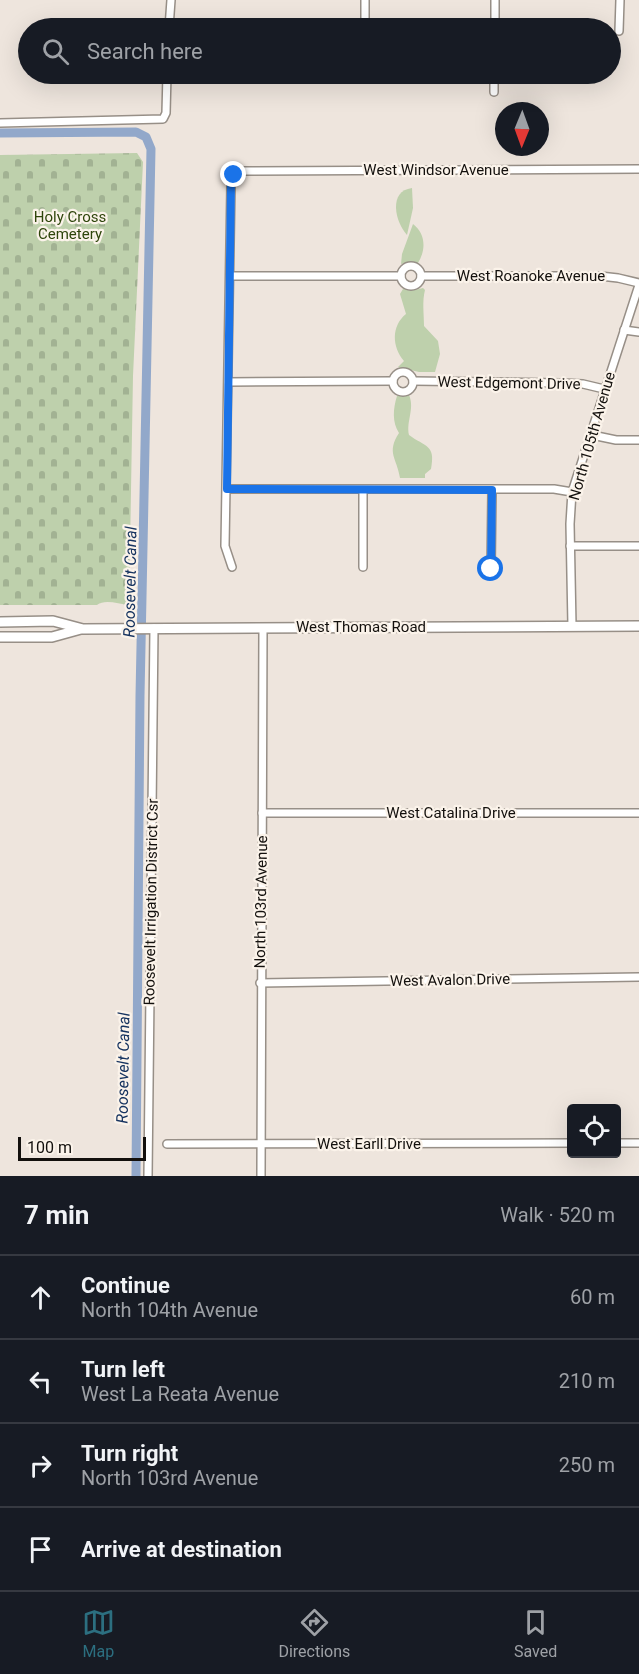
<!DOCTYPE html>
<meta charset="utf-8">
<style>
body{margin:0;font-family:Roboto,sans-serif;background:#20242c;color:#f1f3f6}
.controls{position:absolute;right:18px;bottom:18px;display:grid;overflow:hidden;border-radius:6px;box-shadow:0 6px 24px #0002}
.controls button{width:54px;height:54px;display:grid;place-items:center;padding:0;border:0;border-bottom:2px solid #363941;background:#171b24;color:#f1f3f6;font:30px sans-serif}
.compass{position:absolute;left:495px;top:102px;width:54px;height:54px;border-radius:50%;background:#171b24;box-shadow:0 6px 24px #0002;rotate:181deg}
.scale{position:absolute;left:18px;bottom:15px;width:128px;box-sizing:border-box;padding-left:6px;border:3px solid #13100d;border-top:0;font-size:16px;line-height:21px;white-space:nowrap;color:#13100d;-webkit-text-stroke:4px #fbf3ea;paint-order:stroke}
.stop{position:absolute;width:18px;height:18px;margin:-14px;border:4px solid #1a73e8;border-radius:50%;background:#fff}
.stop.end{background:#1a73e8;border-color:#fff;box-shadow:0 2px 6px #0008}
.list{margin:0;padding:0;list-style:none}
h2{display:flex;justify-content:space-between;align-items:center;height:78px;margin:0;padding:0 24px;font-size:26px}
h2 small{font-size:20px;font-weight:400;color:#9ea1a6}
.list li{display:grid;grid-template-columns:39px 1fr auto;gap:18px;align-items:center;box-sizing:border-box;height:84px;padding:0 24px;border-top:2px solid #363941}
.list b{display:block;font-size:22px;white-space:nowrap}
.list p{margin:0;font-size:20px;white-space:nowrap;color:#9ea1a6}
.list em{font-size:20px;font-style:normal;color:#9ea1a6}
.icon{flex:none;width:33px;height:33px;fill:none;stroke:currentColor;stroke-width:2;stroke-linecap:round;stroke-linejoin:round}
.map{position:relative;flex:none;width:639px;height:1176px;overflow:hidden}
.search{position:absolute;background:#171b24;box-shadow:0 6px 24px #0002;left:18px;right:18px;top:18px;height:66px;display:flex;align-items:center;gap:15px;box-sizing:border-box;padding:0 21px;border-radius:33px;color:#9ea1a6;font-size:22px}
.sheet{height:414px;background:#171b24}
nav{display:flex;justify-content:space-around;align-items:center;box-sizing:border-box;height:84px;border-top:2px solid #363941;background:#171b24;font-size:16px;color:#9ea1a6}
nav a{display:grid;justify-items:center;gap:3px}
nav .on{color:#2c6f80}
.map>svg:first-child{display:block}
.green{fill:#bed0ac}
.cemetery{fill:url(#cemetery-stones)}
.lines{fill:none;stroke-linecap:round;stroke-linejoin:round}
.canal{stroke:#92a8ca;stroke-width:9}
.street-casing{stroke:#978f87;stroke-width:10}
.secondary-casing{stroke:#978f87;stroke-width:12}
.street{stroke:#fff;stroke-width:7}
.secondary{stroke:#fff;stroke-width:9}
.route{stroke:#1a73e8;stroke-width:8}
.labels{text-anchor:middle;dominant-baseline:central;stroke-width:4.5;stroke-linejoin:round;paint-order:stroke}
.street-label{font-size:15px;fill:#13100d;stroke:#fbf3ea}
.park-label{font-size:15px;fill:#2e450b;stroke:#fbf3ea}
.water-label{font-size:16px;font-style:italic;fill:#173460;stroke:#fbf3ea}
</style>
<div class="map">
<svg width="639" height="1176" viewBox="0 0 639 1176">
<defs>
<pattern id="cemetery-stones" width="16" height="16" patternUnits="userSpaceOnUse" patternTransform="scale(1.5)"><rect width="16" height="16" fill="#bed0ac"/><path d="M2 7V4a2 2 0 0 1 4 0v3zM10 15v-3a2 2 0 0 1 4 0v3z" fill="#a2b293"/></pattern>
</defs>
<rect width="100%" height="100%" fill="#eee5dd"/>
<!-- green -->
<g class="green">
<path d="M412 188 413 208 407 235C395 222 388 191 412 188Z"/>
<path d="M413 224C426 234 426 250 418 263L409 262 401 264 402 254Z"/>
<path d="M423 288 425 290C422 301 424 314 424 326L438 341 440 354 435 372H419L398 367 404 361C392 347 391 326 406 314L400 294 403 289 415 290Z"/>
<path d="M409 395C415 409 406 421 409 435 425 447 436 444 431 469L425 474V478H400C397 458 386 453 399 433 392 422 393 409 397 396Z"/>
</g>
<!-- cemetery -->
<path class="cemetery" d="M137 153 143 162 133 376 129 605C118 604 105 599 97 605H0V155Z"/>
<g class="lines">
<!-- canal -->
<path class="canal" d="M0 133 136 132 146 137 151 149 140 696 136 1176"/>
<!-- street casing -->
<g class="street-casing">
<g id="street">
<path d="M365 27V0"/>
<path d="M169 28 171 0"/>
<path d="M495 28V0"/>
<path d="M619 31 620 0"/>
<path d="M494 92V74"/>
<path d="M0 123 163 119 166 113 167 74"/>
<circle cx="411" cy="276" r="10"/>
<path d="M230 276H401"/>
<path d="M421 276H600L618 278 639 283"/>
<path d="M624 330 639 332"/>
<circle cx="403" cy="382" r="10"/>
<path d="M413 381 561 383 583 384 604 389"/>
<path d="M228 382 393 381"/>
<path d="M592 435 616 440H639"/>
<path d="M227 489H554L572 492"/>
<path d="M570 546H639"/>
<path d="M232 567 225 546 231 184 234 175 242 171 639 169"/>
<path d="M363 567V490"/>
<path d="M491 569 492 490"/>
<path d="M572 626 570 524 572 492 639 285"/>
<path d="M262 813H639"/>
<path d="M260 983 639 977"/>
<path d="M616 1143H639"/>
<path d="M167 1144 572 1143"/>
<path d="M148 1176 154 628"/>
<path d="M261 1176 263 628"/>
</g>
</g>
<!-- secondary casing -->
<g class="secondary-casing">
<g id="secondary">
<path d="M0 622 53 621 83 629 639 626"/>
<path d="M0 637H52L81 629"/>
</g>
</g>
<!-- street -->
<use href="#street" class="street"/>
<!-- secondary -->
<use href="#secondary" class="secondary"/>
</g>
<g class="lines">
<!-- route -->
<path class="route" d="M234 175 231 184 227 489 492 490 491 569"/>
</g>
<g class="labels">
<!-- street labels -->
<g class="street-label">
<text x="436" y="170">West Windsor Avenue</text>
<text x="531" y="276">West Roanoke Avenue</text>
<text transform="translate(509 383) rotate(1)">West Edgemont Drive</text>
<text transform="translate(592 436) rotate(-74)">North 105th Avenue</text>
<text x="361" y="627">West Thomas Road</text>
<text x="451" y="813">West Catalina Drive</text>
<text transform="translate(151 902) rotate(-89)">Roosevelt Irrigation District Csr</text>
<text transform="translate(261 902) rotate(-89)">North 103rd Avenue</text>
<text transform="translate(450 980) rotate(-1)">West Avalon Drive</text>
<text x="369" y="1144">West Earll Drive</text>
</g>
<!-- park labels -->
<g class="park-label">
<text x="70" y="217">Holy Cross<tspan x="70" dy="17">Cemetery</tspan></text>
</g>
<!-- water labels -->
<g class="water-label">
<text transform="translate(130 582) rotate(-89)">Roosevelt Canal</text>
<text transform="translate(123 1068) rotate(-89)">Roosevelt Canal</text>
</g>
</g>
</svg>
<div class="controls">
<button><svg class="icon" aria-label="locate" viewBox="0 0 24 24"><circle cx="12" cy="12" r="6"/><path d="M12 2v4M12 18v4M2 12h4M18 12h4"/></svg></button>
</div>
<svg class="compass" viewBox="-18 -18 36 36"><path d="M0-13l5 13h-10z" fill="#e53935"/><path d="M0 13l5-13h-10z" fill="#9ea1a6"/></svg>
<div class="scale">100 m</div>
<div class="stop" style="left:491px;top:569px"></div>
<div class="stop end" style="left:234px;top:175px"></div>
<div class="search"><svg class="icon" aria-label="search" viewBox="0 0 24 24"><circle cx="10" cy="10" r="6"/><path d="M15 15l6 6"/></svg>Search here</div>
</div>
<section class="sheet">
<h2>7 min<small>Walk · 520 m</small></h2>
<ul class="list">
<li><svg class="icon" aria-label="ahead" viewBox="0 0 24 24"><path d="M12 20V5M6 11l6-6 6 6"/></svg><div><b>Continue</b><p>North 104th Avenue</p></div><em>60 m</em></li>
<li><svg class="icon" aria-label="left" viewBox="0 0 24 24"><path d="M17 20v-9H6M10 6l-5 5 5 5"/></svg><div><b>Turn left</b><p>West La Reata Avenue</p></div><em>210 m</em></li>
<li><svg class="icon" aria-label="right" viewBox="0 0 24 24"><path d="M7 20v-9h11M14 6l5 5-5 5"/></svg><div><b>Turn right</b><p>North 103rd Avenue</p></div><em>250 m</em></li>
<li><svg class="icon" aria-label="arrive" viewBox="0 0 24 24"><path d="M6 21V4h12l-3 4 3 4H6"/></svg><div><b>Arrive at destination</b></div></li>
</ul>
</section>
<nav>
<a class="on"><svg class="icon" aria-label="map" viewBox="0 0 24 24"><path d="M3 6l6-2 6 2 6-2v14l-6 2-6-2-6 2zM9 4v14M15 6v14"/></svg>Map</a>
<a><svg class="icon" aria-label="directions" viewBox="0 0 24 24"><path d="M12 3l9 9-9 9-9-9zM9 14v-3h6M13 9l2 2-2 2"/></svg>Directions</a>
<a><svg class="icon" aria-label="saved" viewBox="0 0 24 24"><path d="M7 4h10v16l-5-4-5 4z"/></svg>Saved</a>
</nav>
